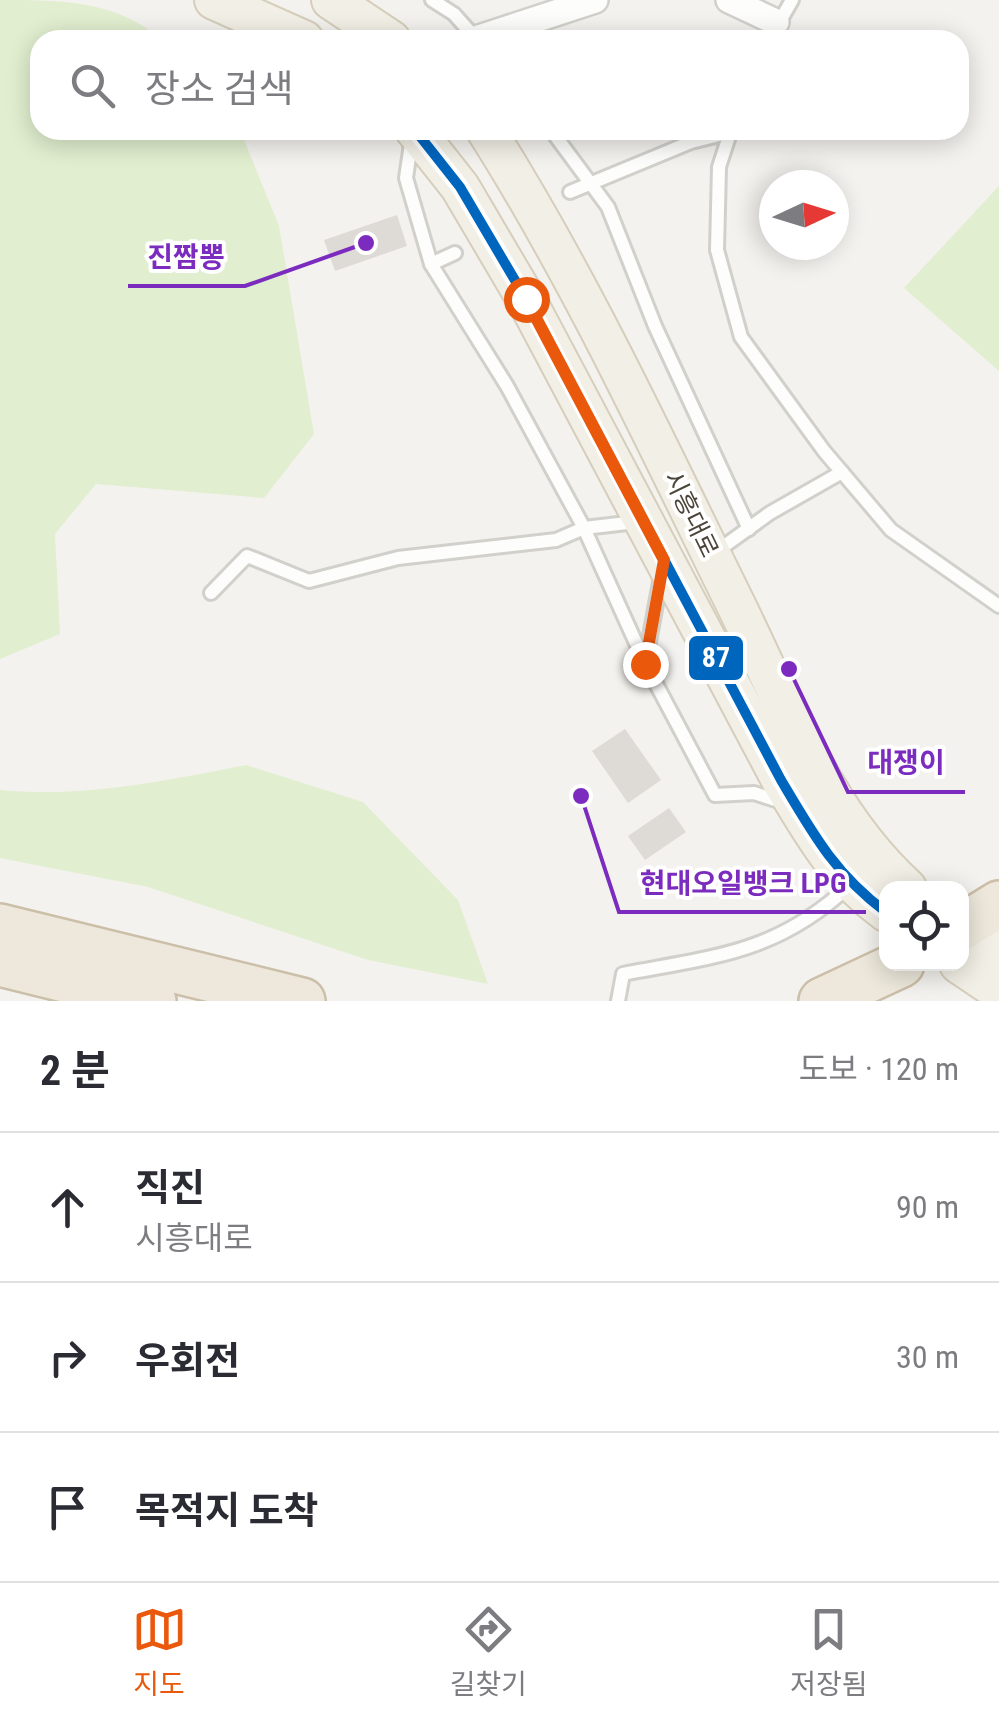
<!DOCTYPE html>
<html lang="ko">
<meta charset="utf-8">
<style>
body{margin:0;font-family:"Roboto Condensed","Noto Sans KR",sans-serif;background:#f7f7f7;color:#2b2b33}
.controls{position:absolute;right:30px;bottom:30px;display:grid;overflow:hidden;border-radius:20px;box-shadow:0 5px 25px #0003}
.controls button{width:90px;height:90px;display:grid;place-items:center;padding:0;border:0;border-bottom:2px solid #e1e1e2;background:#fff;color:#2b2b33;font:50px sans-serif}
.compass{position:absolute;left:759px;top:170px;width:90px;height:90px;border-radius:50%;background:#fff;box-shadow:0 5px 25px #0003;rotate:86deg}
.stop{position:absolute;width:30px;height:30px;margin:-22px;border:8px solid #ea580c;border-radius:50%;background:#fff}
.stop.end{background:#ea580c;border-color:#fff;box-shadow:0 2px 10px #0008}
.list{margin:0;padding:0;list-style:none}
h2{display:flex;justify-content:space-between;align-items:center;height:130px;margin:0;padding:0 40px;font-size:42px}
h2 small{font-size:32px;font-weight:400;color:#7c7c81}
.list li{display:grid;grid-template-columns:65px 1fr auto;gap:30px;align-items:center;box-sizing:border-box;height:150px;padding:0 40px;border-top:2px solid #e1e1e2}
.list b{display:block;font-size:38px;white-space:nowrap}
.list p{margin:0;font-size:32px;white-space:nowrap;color:#7c7c81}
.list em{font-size:32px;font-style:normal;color:#7c7c81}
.icon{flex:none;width:55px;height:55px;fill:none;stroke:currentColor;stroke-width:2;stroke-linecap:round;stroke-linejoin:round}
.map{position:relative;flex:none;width:999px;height:1001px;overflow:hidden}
.search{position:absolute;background:#fff;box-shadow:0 5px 25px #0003;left:30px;right:30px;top:30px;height:110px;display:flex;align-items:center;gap:25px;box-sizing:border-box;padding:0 35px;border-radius:30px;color:#7c7c81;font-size:38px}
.sheet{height:580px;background:#fff}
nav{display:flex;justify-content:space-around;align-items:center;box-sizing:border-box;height:140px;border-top:2px solid #e1e1e2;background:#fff;font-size:28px;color:#7c7c81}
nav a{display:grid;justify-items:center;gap:5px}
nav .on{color:#ea580c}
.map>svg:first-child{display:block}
.green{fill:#e1eecf}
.building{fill:#dedbd6}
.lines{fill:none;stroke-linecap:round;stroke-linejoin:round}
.lane-casing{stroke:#d2d0cb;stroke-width:18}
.street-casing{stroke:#d2d0cb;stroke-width:30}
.primary-casing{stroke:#d6cebb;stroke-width:42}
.highway-casing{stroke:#ccbfa9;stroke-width:50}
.lane{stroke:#fdfdfc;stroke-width:12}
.street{stroke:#fdfdfc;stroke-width:25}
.primary{stroke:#f2efe6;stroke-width:38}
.highway{stroke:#ede8db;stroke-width:45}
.bus-1-casing{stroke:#fff;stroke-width:18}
.bus-1{stroke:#0065bd;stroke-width:10}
.route{stroke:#ea580c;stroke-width:12}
.labels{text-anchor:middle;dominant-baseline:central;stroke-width:8;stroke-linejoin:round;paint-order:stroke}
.street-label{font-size:25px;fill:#4b4439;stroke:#fff}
.leader{fill:none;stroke:#7b2cbf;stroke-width:4}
.callout-dot{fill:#7b2cbf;stroke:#fff;stroke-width:4}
.callout-label{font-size:28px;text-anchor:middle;font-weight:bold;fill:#7b2cbf;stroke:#fff;stroke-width:8;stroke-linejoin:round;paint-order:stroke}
.line-badge{stroke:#fff;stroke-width:4}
.badge-label{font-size:28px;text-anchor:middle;font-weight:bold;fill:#fff}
</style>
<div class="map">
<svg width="999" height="1001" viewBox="0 0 999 1001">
<rect width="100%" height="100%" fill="#f4f2ee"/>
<!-- green -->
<g class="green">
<path d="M0 0C57 0 119 0 161 40H40V130H240L279 226 314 434 264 498 96 484 55 534 60 634 0 659Z"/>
<path d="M999 186V371L904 288Z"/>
<path d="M246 765 363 802 458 900 488 984 368 960 148 887 0 858V790C82 798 165 781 246 765Z"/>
</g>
<!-- building -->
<g class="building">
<path d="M397 215 407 246 335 271 324 240Z"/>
<path d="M625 729 661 780 628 803 592 751Z"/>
<path d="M669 808 686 832 645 860 628 836Z"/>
</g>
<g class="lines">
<!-- lane casing -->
<g class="lane-casing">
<g id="lane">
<path d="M432 0 454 14 477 40"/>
<path d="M769 40 792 0"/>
<path d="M551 130 608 207 655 326 749 529"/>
<path d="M731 130 719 167 717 250 741 337 824 451 891 530 999 606"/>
<path d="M412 137 406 178 431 264 507 386 584 528 645 663 715 795 754 793 785 803"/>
<path d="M570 192 691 142 731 132"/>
<path d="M431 264 455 253"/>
<path d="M713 554 770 513 842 472"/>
<path d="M211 593 247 556 309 581 398 558 556 540 584 528 636 522"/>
<path d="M645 663 661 577"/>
<path d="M618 1001 623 974C716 956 777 953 850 885"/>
</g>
</g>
<!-- street casing -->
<g class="street-casing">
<g id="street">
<path d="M729 0 776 22"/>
<path d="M476 39 595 0"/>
</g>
</g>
<!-- primary casing -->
<g class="primary-casing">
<g id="primary">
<path d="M214 0 304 40"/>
<path d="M331 0 391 40"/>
<path d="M415 130 460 187 526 299 781 780C813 834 835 874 886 912"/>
<path d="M486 130C582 282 657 445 736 605 784 703 825 814 907 888"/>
<path d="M962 928 999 953"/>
<path d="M959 964 999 991"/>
</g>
</g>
<!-- highway casing -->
<g class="highway-casing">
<g id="highway">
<path d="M0 927 302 1001"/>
<path d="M962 927 999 904"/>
<path d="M0 963 153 1001"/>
<path d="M822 1001 901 964"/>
</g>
</g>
<!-- lane -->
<use href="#lane" class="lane"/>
<!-- street -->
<use href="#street" class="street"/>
<!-- primary -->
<use href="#primary" class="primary"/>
<!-- highway -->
<use href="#highway" class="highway"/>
<!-- bus-1 casing -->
<g class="bus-1-casing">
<path id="bus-1" d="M415 130 460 187 526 299 781 780C813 834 835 874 886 912"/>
</g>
<!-- bus-1 -->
<use href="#bus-1" class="bus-1"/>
</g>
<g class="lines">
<!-- route -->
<path class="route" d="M526 299 664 560 645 664"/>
</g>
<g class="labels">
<!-- street labels -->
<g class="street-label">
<text transform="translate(691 514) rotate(64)">시흥대로</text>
</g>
</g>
<!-- callouts -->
<path class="leader" d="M366 243L245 286H128M789 669L848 792H965M581 796L619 912H866"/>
<g class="callout-dot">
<circle cx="366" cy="243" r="10"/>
<circle cx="789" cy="669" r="10"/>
<circle cx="581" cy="796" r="10"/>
</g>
<g class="callout-label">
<text x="186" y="267">진짬뽕</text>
<text x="906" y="772">대쟁이</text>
<text x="743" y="893">현대오일뱅크 LPG</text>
</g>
<rect class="line-badge" x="687" y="634" width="58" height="48" rx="10" fill="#0065bd"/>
<g class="badge-label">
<text x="716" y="667">87</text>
</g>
</svg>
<div class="controls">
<button><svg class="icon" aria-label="locate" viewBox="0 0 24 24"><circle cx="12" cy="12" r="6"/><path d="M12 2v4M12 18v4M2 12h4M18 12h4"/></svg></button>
</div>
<svg class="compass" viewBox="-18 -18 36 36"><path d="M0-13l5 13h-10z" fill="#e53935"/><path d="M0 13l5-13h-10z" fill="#7c7c81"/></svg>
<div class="stop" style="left:526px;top:299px"></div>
<div class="stop end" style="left:645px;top:664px"></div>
<div class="search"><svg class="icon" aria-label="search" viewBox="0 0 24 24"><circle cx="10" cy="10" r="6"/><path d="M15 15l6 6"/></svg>장소 검색</div>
</div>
<section class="sheet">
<h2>2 분<small>도보 · 120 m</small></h2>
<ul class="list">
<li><svg class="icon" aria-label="ahead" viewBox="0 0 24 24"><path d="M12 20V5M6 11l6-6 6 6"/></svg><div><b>직진</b><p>시흥대로</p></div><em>90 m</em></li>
<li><svg class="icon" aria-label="right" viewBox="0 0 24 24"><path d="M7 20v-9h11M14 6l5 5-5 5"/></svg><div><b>우회전</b></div><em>30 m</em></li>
<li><svg class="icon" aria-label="arrive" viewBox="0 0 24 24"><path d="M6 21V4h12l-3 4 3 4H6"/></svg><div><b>목적지 도착</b></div></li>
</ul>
</section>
<nav>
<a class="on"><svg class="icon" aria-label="map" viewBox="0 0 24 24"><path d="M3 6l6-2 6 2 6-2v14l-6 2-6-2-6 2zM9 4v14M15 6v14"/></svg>지도</a>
<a><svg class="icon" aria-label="directions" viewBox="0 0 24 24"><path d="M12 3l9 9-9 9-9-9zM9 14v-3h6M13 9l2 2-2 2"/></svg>길찾기</a>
<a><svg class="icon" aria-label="saved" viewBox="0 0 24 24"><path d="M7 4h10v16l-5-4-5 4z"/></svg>저장됨</a>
</nav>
